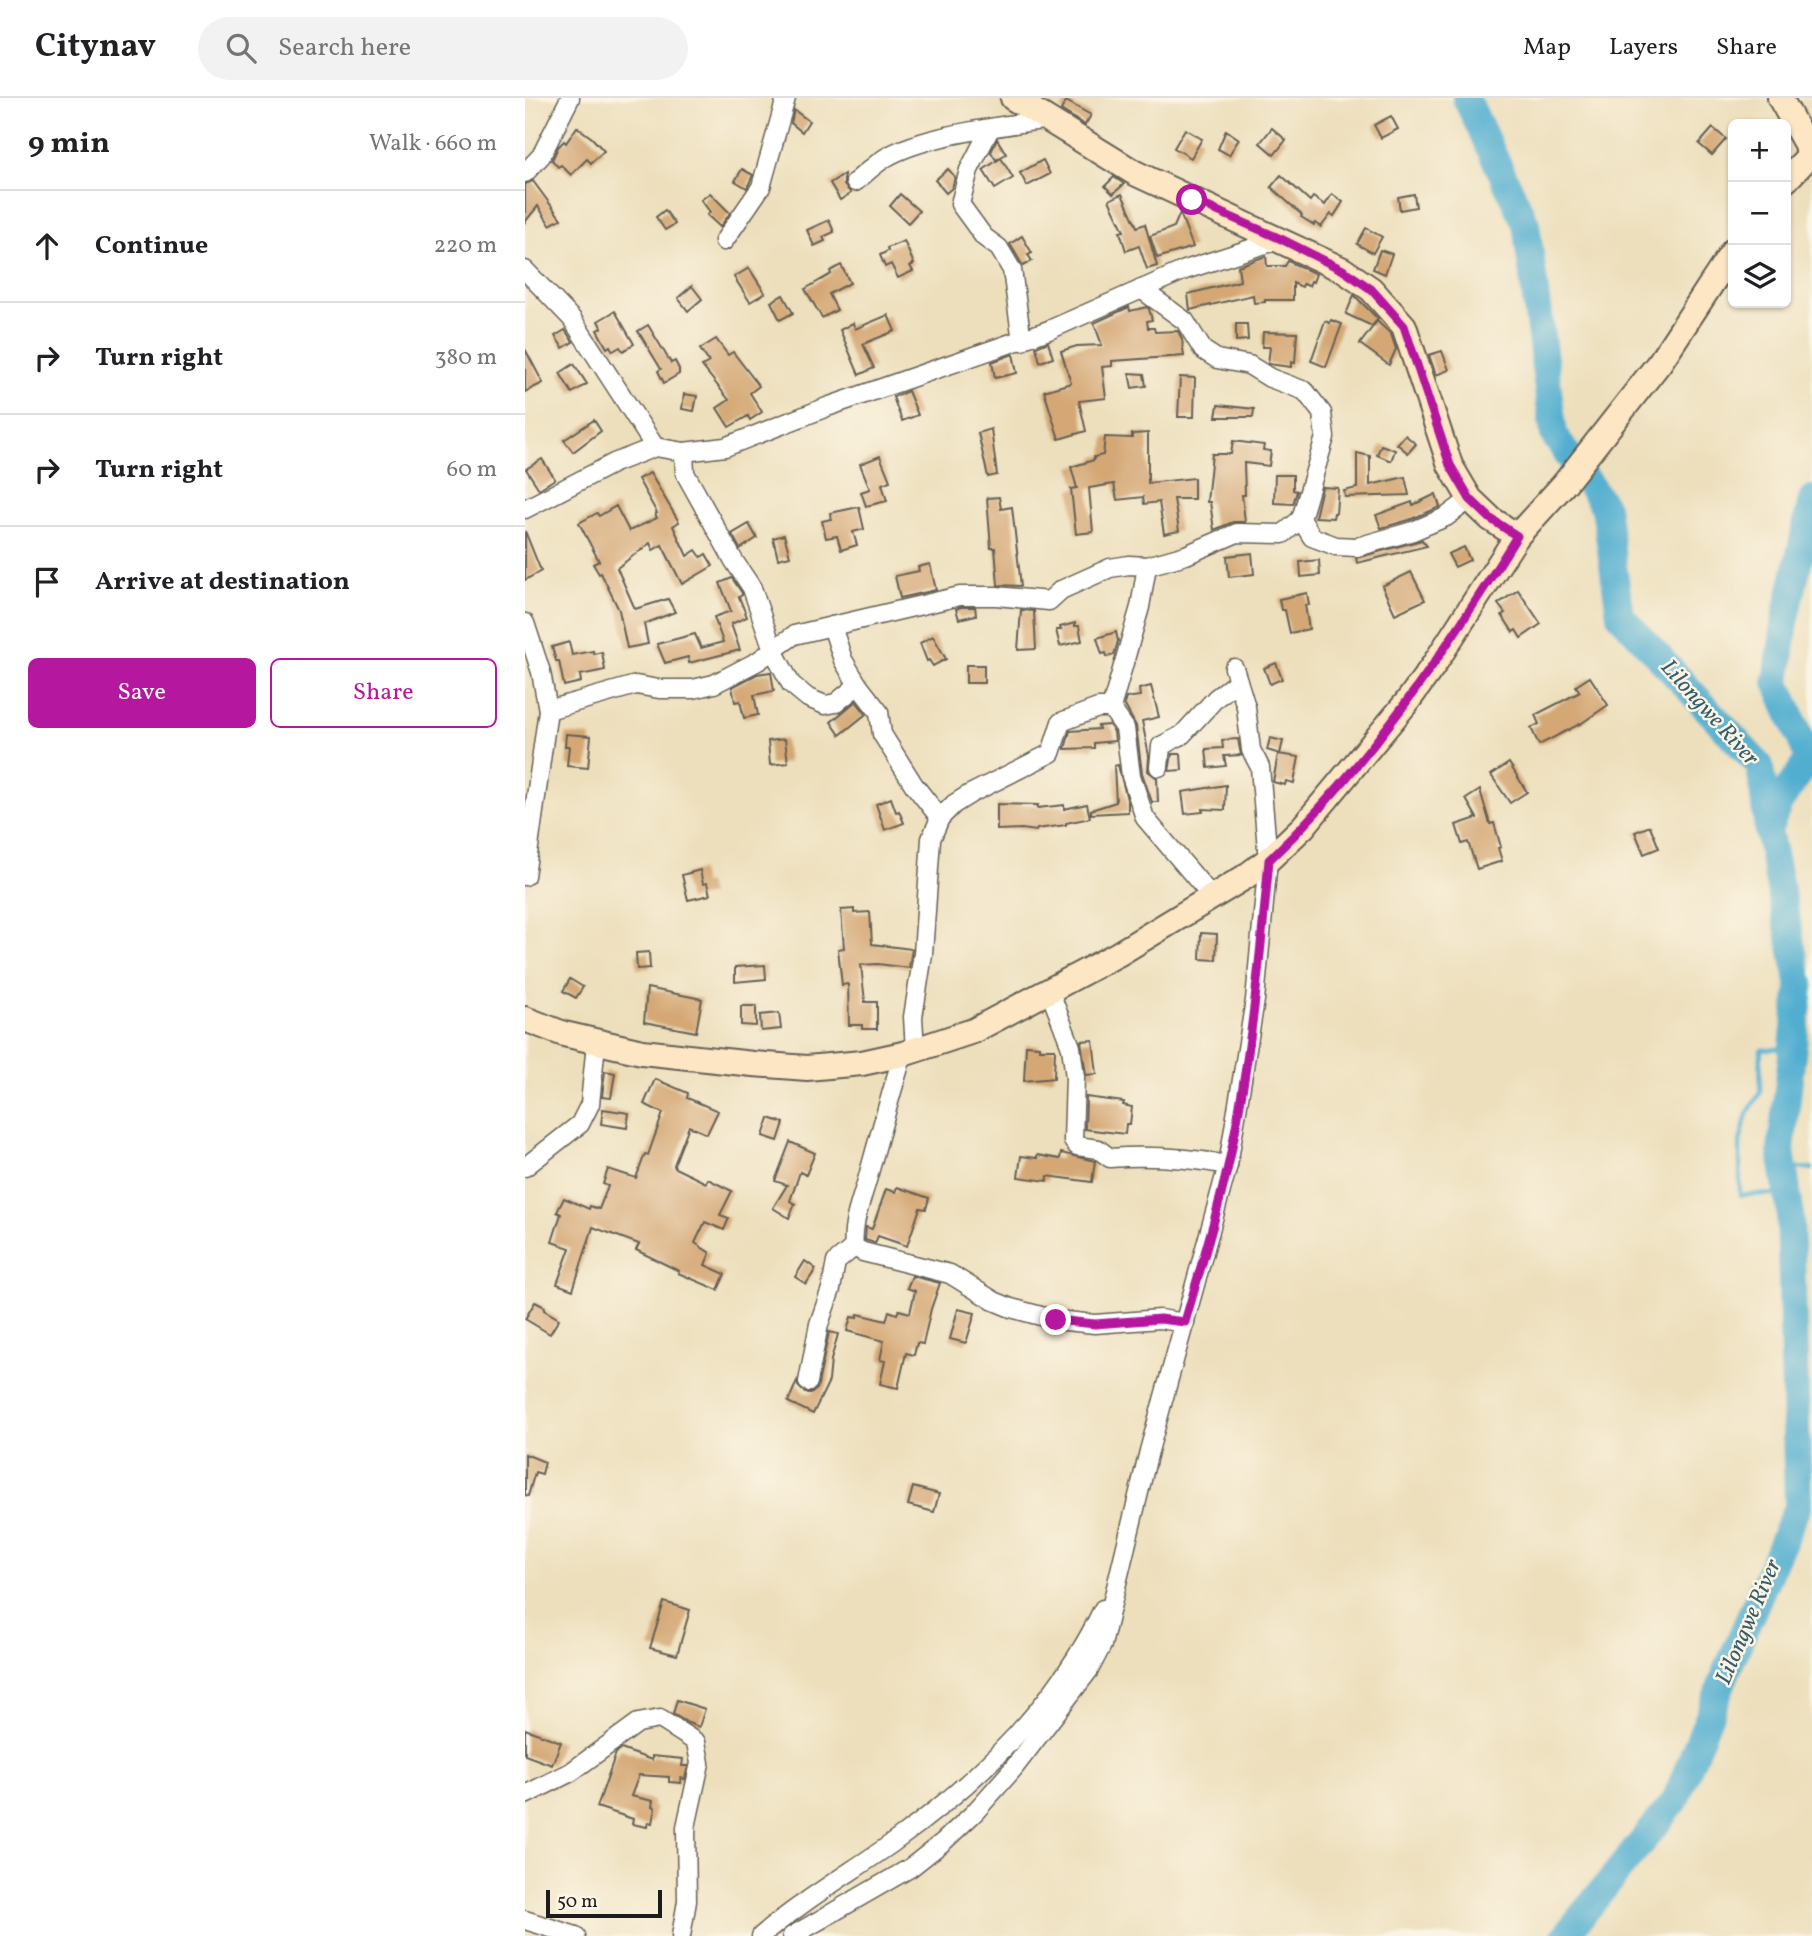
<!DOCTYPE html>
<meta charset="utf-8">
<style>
body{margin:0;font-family:Vollkorn,serif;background:#f2f2f2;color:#202124}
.controls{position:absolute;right:21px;top:21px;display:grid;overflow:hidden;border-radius:10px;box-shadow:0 2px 5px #0004}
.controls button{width:63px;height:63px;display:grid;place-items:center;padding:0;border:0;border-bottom:2px solid #e0e0e0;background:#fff;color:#202124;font:35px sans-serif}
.scale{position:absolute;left:21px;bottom:18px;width:116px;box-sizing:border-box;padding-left:7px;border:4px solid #1c1c1c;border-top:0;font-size:19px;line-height:24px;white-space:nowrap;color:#1c1c1c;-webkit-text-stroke:5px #fcf5e5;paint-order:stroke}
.stop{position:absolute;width:21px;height:21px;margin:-16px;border:5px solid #b5179e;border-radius:50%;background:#fff}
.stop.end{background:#b5179e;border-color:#fff;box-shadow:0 2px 7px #0008}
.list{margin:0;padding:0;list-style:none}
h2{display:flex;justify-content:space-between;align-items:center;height:91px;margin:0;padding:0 28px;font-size:30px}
h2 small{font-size:23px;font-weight:400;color:#757577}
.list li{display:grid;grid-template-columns:46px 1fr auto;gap:21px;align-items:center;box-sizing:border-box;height:112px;padding:0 28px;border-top:2px solid #e0e0e0}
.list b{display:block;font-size:26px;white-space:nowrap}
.list em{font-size:23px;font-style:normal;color:#757577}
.actions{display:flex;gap:14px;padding:21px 28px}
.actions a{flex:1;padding:16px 0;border:2px solid #b5179e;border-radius:10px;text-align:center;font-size:24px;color:#b5179e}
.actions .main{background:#b5179e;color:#fff}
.icon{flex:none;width:38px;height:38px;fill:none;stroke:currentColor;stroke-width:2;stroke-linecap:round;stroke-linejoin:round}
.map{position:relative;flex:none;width:1287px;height:1838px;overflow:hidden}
header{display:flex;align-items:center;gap:42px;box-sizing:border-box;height:98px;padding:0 35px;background:#fff;border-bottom:2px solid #e0e0e0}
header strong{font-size:33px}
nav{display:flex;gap:38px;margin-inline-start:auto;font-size:24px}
.search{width:490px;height:63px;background:#f2f2f2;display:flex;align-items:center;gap:18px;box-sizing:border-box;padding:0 24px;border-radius:38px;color:#757577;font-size:26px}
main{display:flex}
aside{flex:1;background:#fff}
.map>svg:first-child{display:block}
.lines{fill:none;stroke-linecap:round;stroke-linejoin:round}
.stream{stroke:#51aed0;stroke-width:4.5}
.river{stroke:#51aed0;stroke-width:28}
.building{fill:#d4a774}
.street-casing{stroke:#656054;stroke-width:21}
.secondary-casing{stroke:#656054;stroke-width:28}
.street{stroke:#fff;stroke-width:18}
.secondary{stroke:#fce6c4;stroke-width:24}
.route{stroke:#b5179e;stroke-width:9}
.labels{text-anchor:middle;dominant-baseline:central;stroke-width:5;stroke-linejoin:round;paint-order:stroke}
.water-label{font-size:23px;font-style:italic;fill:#345e6d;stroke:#fcf5e5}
</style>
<header>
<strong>Citynav</strong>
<div class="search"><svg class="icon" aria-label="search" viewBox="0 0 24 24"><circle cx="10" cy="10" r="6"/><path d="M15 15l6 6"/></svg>Search here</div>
<nav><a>Map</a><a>Layers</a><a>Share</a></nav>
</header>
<main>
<aside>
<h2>9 min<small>Walk · 660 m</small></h2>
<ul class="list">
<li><svg class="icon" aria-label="ahead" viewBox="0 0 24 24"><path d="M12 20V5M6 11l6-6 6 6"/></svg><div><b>Continue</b></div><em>220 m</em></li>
<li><svg class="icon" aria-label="right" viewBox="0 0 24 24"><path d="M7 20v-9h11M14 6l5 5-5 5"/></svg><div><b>Turn right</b></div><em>380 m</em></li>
<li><svg class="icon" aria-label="right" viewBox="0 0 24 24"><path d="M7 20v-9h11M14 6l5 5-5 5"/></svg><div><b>Turn right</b></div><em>60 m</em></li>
<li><svg class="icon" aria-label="arrive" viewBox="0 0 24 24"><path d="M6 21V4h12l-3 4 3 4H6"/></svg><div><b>Arrive at destination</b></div></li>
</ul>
<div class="actions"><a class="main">Save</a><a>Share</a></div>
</aside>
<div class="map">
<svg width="1287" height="1838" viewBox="0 0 1287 1838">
<rect width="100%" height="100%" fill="#fcf5e5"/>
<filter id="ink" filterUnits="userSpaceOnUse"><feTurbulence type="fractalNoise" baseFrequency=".0143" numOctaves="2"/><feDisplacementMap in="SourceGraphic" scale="14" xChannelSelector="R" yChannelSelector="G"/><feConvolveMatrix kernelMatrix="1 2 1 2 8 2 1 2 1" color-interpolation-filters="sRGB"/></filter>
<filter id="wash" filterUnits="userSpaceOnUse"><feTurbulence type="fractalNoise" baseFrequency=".00686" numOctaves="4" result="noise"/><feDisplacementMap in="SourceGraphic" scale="28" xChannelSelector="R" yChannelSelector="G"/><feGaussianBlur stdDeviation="1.57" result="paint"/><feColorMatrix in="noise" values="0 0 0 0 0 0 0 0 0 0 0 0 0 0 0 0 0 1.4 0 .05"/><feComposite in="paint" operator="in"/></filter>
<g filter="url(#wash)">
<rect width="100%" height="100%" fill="#eddfbc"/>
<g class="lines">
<!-- stream -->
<g class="stream">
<path d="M1275 887 1287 889"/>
<path d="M1259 1072 1280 1070 1287 1071"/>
<path d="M1263 1100 1254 1096 1215 1097V1044L1222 1016 1235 995 1236 952 1268 949"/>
</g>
<!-- river -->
<g class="river">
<path d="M941 0 1001 126 1029 337 1080 409 1095 517 1235 668 1243 732 1275 887 1256 1052 1265 1113 1273 1407 1205 1565 1150 1703 1040 1838"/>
<path d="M1243 732 1254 705 1284 661 1252 584 1260 524 1287 401"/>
</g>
</g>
<g id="blocks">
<!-- building -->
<g class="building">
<path d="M541 3 566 17 560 27 536 12Z"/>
<path d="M269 12 284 23 277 34 266 25Z"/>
<path d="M866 18 873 31 856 40 849 27Z"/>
<path d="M52 29 67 40 79 53 66 65 62 61 46 77 36 67 33 69 27 62 33 49 39 43 41 45Z"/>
<path d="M747 30 761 42 749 57 735 45Z"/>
<path d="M1188 30 1201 41 1187 57 1174 46Z"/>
<path d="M660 31 677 41 666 60 649 50Z"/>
<path d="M701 32 714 41 704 57 693 51Z"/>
<path d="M472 41 481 56 471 62 466 54Z"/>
<path d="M476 60 488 80 470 91 458 72Z"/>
<path d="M518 62 525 76 502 88 495 75Z"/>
<path d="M217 71 228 77 222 90 210 83Z"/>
<path d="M423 71 430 79 427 90 421 95 410 82Z"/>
<path d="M319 76V87L326 95 315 102 305 85Z"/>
<path d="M756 77 785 103 788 99 800 107 807 96 818 104 809 118 806 116 796 129 790 125 789 127 776 119 777 117 746 89Z"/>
<path d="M589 79 599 86 588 96 580 88Z"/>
<path d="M8 83 36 121 25 127 13 108 0 124V86Z"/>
<path d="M185 95 205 115 195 129 182 117 185 114 176 102Z"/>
<path d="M375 96 394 113 383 125 365 108Z"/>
<path d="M597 96 612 129 620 126 632 168 622 171 614 148 601 153 595 134 599 133 584 102Z"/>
<path d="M889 96 891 109 875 112 873 99Z"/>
<path d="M140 112 150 126 140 132 131 119Z"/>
<path d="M655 115 668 149 632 160 625 138 649 129Z"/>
<path d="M304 122 309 134 298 139 300 143 289 148 282 132Z"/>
<path d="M841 130 857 139 848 155 832 146Z"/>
<path d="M497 138 507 155 503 157 507 163 498 168 485 146Z"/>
<path d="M379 143 389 166 385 168 388 173 373 180 366 166 360 169 355 157 363 153 362 150Z"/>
<path d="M855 152 867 156 860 176 848 171Z"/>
<path d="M741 158 742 168H760L763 163 791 176 788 184 786 183 784 188 778 186 777 189 768 185V202H740V204L729 205 728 197 665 212 663 196 715 183 713 168Z"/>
<path d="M316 167 325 185 304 196 312 212 297 220 280 191 306 176 305 173Z"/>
<path d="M224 170 240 195 225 204 209 179Z"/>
<path d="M167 188 177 201 163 213 153 200Z"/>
<path d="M258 197 268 215 255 222 246 204Z"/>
<path d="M829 197 853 221 847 228 821 216Z"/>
<path d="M604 209 605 213 622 209 624 211 627 222 622 223 623 230H629L630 234 653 233 657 241 659 258 587 263V268L577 269 581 300 554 303 561 333 534 341 519 293 546 285 536 253 552 248 577 247 569 225Z"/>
<path d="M90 213 109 246 98 253 95 249 88 253 85 248 82 250 72 232 77 230 73 223Z"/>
<path d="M363 217 370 233 338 246 349 270 334 277 315 232 328 225 330 231Z"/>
<path d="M806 222 817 226 801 269 786 263 800 223 805 225Z"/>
<path d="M852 223 866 236 871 251 864 267 835 246Z"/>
<path d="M711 226H722L723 242 711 243Z"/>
<path d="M123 227 146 265 150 263 154 271V276L139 285 133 273 136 271 113 233Z"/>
<path d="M40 232 48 244 38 250 30 238Z"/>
<path d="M738 234 772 235 770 265 766 264V269L743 266 745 249H737Z"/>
<path d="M191 241 203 257 208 254 234 288 225 295 237 314 225 322 223 318 204 329 192 310 204 302 177 268 184 264 175 251Z"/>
<path d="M523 244 528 260 515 264 511 249Z"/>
<path d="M0 251 18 285 0 294Z"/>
<path d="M917 253 924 272 911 277 904 257Z"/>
<path d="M488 256 492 275 470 280 467 264Z"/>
<path d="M49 266 62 286 47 295 35 275Z"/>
<path d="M604 275 619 276 621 288 607 290Z"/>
<path d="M655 279 670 280 669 319H653Z"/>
<path d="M383 293 393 317 377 323 368 299Z"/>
<path d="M159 296 172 298 169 313 157 311Z"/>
<path d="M693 307 729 311 728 319H691Z"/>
<path d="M69 322 76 333 48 354 39 342Z"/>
<path d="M466 331 472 377 463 379 453 335Z"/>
<path d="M623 335V385L669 380V401H649L654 433 639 436 634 404 619 406 618 399 592 402 589 386 564 390 568 434 551 436 546 391 552 390 546 369 569 362V359L578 357 580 339 607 340V336Z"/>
<path d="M880 337 891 346 883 355 872 346Z"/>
<path d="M708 343 739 347 738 352 746 353 744 368 719 365 720 397H717L720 424H708L689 432 685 404H682L687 356H706Z"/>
<path d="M856 347 870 352 866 363 852 357Z"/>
<path d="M832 355 845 358V387L880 379 884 397 820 399 819 393 832 390Z"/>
<path d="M355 358 365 383 357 386 362 403 341 408 336 394 345 391 335 366Z"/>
<path d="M17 361 30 381 14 391 1 371Z"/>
<path d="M125 375 154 424 148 428 162 458 171 452 176 459 181 456 188 468 157 486 137 447 128 452 125 445 92 470 110 511 143 501 150 514 119 526 123 546 102 550 94 512 76 475 74 476 68 466 74 463 54 425 72 415 74 418 91 408 104 433 132 420 130 416 132 415 113 381Z"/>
<path d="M750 377H768V392L772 393 768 406 749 405Z"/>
<path d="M797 389 813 390 811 415H809L808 420 790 419Z"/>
<path d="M911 396 915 409 884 422 856 430 851 417 887 404 888 407Z"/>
<path d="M474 399 476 411 487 409 496 488 473 487 470 450H466L462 400Z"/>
<path d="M334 409 339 431 328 434 332 447 316 452 312 438 301 440 297 423 306 421 305 415Z"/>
<path d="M224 426 232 440 215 451 207 436Z"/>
<path d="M0 433 16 473 0 482Z"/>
<path d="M259 437 265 458 253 461 248 440Z"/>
<path d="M897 442 902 448 832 465 831 460Z"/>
<path d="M939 449 945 462 930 469 923 456Z"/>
<path d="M727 455 729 476 704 479 702 458Z"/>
<path d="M794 462 795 477 776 479 775 464Z"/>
<path d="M405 466 411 492 375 500 370 478 394 473 393 469Z"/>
<path d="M886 474 900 502 870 516 857 488Z"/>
<path d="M207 480 217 495V497L214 499 222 519 206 526 215 552 164 565 163 559 140 565 132 546 170 536 176 550 198 544 189 519 206 513 195 485Z"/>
<path d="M993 492 1016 526 996 540 991 532 988 534 977 517 980 515 973 506Z"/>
<path d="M782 495 784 507H780L784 531 765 535 760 512H756L754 501Z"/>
<path d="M436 509H450L451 517 434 521 431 511Z"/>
<path d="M496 512 509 513 511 551 493 552Z"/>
<path d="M550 525V528H554L557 543 535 548 531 532H536L535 529Z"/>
<path d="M591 534 593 543 589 557 582 559 581 555 577 556 572 540Z"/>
<path d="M408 538 421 561 408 568 404 562 402 563 395 545Z"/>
<path d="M44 544 47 557 68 553 69 556 77 554 80 572 55 577 56 584 39 588 34 563H31L27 549Z"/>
<path d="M751 565 757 581 745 586 739 570Z"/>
<rect x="441" y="567" width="18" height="18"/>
<path d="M246 574 249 593 229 597 233 617 219 620 215 603 210 604 207 589 232 576Z"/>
<path d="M1065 579 1083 607 1057 625 1014 647 1006 630 1014 626 1010 617 1055 594 1051 588Z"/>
<path d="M626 588 634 619 617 623 624 658 623 673 632 680 633 704H627L617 675 611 628 599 606 601 600 615 598 614 591Z"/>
<path d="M331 603 341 616 315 637 306 624Z"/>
<path d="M584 627 589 634 590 643 569 645V650L540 651 545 633 574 631 573 628Z"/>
<path d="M41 636 66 638 63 670 42 668 44 648H40Z"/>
<path d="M745 640 758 643 755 656 742 652Z"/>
<path d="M260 641 263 665 245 667 243 643Z"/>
<path d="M713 641 716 657 699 658 701 668 683 670 681 651 698 650 697 642Z"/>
<path d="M647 656H656L657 672 644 673Z"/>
<path d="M753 656 774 659 769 685 761 683 760 687 748 684Z"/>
<path d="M984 665 1002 694 985 705 966 677Z"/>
<path d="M593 667 603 705V714L566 716V712L591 704 589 668Z"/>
<path d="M701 687 700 712 677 711 678 714 660 716 657 694Z"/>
<path d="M955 692 965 726 969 725 976 749 973 750 977 763 952 771 943 744 937 746 931 727 952 720 941 701Z"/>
<path d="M366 700 371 714 374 713 379 725 360 732 351 706Z"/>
<path d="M472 706 513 707 512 710 539 707V711L562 706 565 720 541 725V727L512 731 511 733 497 731 472 732Z"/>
<path d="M1125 728 1134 750 1119 756 1110 734Z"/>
<path d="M175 772 178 786 182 785 185 797 163 802 157 777Z"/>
<path d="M329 811V815L345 814 347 846 387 851 384 870 353 866 336 867 340 904H352V931H337V927H324L323 886 317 887 313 851 319 850 316 812Z"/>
<path d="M676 835 692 836 691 862 675 861Z"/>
<path d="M124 854 125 870 112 871 111 855Z"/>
<path d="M240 867 241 881 210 884V869Z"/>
<path d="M45 881 58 889 51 900 38 893Z"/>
<path d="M122 890 177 901 171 934 119 924Z"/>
<path d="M216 908H231V928L216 927Z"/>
<path d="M254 915 256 931 236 933 235 917Z"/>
<path d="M568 942 572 976 561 977 556 943Z"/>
<path d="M501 947 514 948V951H530L529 980 499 983Z"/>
<path d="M80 973 90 975 86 1000 77 999Z"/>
<path d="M130 981 163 995 162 1000 193 1013 182 1036 164 1028 149 1067 150 1070 181 1085 183 1081 207 1093 195 1117 204 1120 199 1132 180 1124 170 1145 185 1155 180 1167 200 1176 193 1192 153 1175 154 1173 111 1152 114 1146 68 1129 48 1192 32 1186 45 1150 27 1144 36 1116 32 1114 39 1100 64 1111 65 1108 74 1111 83 1088 78 1086 83 1071 111 1080 120 1056 123 1057 138 1015 119 1006Z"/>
<path d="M561 999 599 1004 598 1007 607 1009 605 1026H601L600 1036 560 1031Z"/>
<path d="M78 1011 104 1015 102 1030 76 1026Z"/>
<path d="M244 1020 259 1025 253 1043 238 1038Z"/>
<path d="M265 1044 290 1055 281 1077 275 1074 265 1103 270 1106 264 1120 248 1110 262 1087 250 1083Z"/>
<path d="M536 1055 570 1063 567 1084 523 1078 522 1083 493 1079 496 1058 512 1060V1057L535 1061Z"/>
<path d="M372 1089 404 1100 401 1111 395 1110 382 1148 353 1138 350 1145 340 1142 341 1129 347 1131 361 1091 370 1094Z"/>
<path d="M280 1163 291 1171 281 1186 270 1179Z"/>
<path d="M387 1178 415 1185 406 1211 398 1246 392 1245 389 1257 381 1255 373 1290 355 1286 360 1263 355 1262 359 1243 322 1233 326 1219 332 1220 333 1216 361 1223 364 1213 372 1216 374 1212 385 1215 390 1193 382 1190Z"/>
<path d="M10 1204 20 1209 19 1212 34 1221 25 1236 0 1221Z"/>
<path d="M433 1211 450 1215 441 1245 425 1241Z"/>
<path d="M304 1234 313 1236 306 1262 304 1283 288 1316 263 1304 272 1283 273 1288 280 1295H286L292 1291Z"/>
<path d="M0 1356 20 1364 17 1376 10 1374 3 1398 0 1397Z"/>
<path d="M388 1389 414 1396 409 1414 383 1407Z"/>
<path d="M139 1504 165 1512 152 1557 125 1550Z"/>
<path d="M152 1602 180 1611 174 1629 163 1625 148 1616Z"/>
<path d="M0 1631 36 1644 27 1667 0 1657Z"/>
<path d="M96 1651 127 1662V1658L158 1661 157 1668H163L160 1681 156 1680V1685L144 1684V1679L114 1677 106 1698 128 1703 127 1709 130 1710 127 1725 123 1724 122 1729 107 1726 108 1721 72 1709 91 1655Z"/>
</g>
</g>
</g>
<g filter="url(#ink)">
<use href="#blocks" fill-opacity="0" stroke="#656054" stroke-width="2"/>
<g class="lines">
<!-- street casing -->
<g class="street-casing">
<g id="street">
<path d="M465 31 444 72 435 106 459 139 474 150 487 172 497 243"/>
<path d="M0 75 16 58 45 0"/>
<path d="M330 84C340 76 349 67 360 60 398 37 478 28 523 21"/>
<path d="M199 143 236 89 261 0"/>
<path d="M0 172 47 221 130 349"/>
<path d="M616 191 660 223 678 252 692 261 724 267 745 280 780 293 797 315 800 339 776 421 787 439 811 448 832 449 888 433 921 419 945 401"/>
<path d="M159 354 160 375 209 463 227 490 248 552 266 586 283 600 300 607 311 605 333 587"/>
<path d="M0 411 89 365 130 349 159 354 200 349 302 309 524 232 660 172 756 141"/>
<path d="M0 525 16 574 23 612 0 778"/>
<path d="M307 528 318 562 333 587 354 614 357 636 389 687 415 720"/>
<path d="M586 610 615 509 622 468"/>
<path d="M23 612 111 587 134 591H168L189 586 233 563 269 537 435 498H471L524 503 536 492 585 470 604 467 622 468 661 457 712 435 758 436 776 421"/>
<path d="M634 669 636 648 657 637 691 600 713 583"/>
<path d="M525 894 546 949 550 979 548 1043 552 1048 573 1051 585 1060C624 1057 664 1060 703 1067"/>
<path d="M390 952 388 919 398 856 406 741 415 720 429 706 445 696 526 655 536 624 573 610H586L600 630 606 678 620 720 687 799"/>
<path d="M378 956C366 996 355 1035 344 1075 338 1099 326 1124 329 1149L338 1154 425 1176 469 1203 486 1210 531 1222 570 1226 635 1221 660 1225"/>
<path d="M0 1069 55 1026 65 1006 71 945"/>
<path d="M283 1284 294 1226 306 1191 311 1164 329 1149"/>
<path d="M0 1697 46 1674 113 1625 135 1621 171 1644 175 1665 161 1729 162 1803 156 1838"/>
<path d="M0 1822 51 1838"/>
<path d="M236 1838C276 1804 323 1776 366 1746 453 1684 532 1608 578 1511"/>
<path d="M267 1838 385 1770 418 1744 449 1715 488 1671 564 1572 577 1547 624 1353 703 1067 730 902 743 762 735 669 726 652 721 609 709 570"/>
</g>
</g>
<!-- secondary casing -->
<g class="secondary-casing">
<g id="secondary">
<path d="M488 0 610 75 818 172 846 191 879 228 925 367 945 401 966 421 992 438"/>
<path d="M1255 0 1287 57"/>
<path d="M1261 82 1286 56"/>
<path d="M0 921 39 936 117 954 228 966 282 970 337 965 378 956 448 933 593 856 720 779 743 762 778 729 882 604 908 568 992 438 1040 385 1135 264 1208 153"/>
</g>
</g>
<!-- street -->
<use href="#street" class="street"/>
<!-- secondary -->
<use href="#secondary" class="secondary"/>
</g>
</g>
<g class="lines" filter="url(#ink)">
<!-- route -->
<path class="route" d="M531 1222 570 1226 635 1221 660 1224C675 1171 692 1118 704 1064 725 965 735 863 744 762 843 668 920 554 992 438L966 421 945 401 925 367 879 228 846 191 818 172 756 141 667 102"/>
</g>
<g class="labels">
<!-- water labels -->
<g class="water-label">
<text transform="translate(1184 615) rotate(48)">Lilongwe River</text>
<text transform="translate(1224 1524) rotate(-67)">Lilongwe River</text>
</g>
</g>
</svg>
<div class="controls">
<button>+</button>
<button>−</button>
<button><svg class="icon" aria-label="layers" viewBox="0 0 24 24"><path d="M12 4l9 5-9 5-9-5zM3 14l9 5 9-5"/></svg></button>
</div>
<div class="scale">50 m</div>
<div class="stop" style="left:667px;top:102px"></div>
<div class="stop end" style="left:531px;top:1222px"></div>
</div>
</main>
